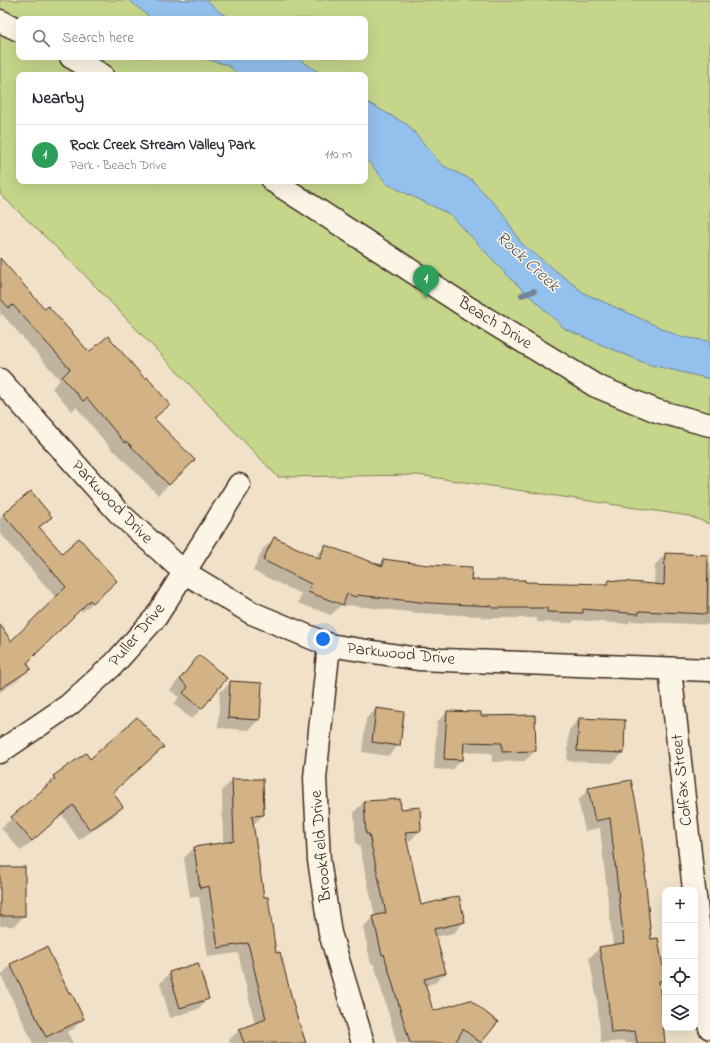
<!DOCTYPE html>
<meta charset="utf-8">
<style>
body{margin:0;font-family:"Indie Flower",sans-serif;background:#f2f2f3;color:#2b2b33}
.controls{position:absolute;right:12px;bottom:12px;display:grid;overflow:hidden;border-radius:8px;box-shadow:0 4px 16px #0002}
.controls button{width:36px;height:36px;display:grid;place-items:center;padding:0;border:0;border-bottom:1px solid #e1e1e2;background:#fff;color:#2b2b33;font:20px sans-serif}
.you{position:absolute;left:323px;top:639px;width:14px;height:14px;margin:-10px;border:3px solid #fff;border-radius:50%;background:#1a73e8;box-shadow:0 0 0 6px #1a73e833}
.badge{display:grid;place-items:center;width:26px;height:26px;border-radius:50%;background:#3b2a1e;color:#fff;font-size:13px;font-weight:700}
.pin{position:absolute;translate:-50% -33px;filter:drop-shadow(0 1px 2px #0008)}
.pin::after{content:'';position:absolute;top:21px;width:14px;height:12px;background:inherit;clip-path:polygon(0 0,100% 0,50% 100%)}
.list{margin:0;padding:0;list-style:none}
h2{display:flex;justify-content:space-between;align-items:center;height:52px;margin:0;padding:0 16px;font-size:17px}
h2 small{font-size:13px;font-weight:400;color:#7c7c81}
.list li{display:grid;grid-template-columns:26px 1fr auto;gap:12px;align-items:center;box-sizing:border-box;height:60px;padding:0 16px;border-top:1px solid #e1e1e2}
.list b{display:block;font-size:15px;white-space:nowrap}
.list p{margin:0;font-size:13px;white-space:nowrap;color:#7c7c81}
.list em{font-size:13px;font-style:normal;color:#7c7c81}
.icon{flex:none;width:22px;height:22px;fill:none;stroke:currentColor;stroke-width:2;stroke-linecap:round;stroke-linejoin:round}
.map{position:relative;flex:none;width:710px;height:1043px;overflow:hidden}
.search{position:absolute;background:#fff;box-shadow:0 4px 16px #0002;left:16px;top:16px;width:352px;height:44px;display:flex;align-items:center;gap:10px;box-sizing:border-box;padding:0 14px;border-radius:8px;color:#7c7c81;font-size:15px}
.panel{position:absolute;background:#fff;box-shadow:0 4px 16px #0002;left:16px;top:72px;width:352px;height:112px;border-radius:8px}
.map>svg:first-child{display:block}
.green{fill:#c5d68b;stroke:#808054;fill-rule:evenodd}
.water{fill:#94c0ed;stroke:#70849a}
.shadow{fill:#0003}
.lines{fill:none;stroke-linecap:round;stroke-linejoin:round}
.stream{stroke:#70849a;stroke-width:6}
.building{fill:#d3b386;stroke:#3b2a1e}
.minor-casing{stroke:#3b2a1e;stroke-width:25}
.tertiary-casing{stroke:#3b2a1e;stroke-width:25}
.minor{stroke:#fcf5e5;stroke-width:22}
.tertiary{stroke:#fcf5e5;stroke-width:22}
.labels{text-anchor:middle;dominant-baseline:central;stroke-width:3;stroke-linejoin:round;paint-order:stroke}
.street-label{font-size:17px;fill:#3b2a1e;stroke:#fcf5e5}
.water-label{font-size:18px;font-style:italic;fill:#56575c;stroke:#fcf5e5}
</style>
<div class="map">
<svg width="710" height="1043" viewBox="0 0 710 1043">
<rect width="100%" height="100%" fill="#f0e1c8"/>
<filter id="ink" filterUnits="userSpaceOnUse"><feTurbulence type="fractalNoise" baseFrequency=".025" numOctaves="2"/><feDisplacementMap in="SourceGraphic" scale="8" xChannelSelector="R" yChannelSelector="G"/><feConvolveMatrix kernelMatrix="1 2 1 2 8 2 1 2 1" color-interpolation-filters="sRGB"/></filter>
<g filter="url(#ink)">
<!-- green -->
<path class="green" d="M0 0H710V524L689 516 418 475 278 477 77 267 0 194ZM19 19H365V57H19ZM19 75H365V181H19Z"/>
<!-- water -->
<g class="water">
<path d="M129 0H207L221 13 232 19H152Z"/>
<path d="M198 57H296L323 75H239L228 65Z"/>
<path d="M365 101 408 125 442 165 472 180 502 212 521 243 584 293 681 337 710 341V379L647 364 565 329 507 275 451 215 387 184 369 162 365 160Z"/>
</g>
<!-- shadow -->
<g class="shadow">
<path d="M0 272 45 310 89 354 145 380 168 405 153 419 194 460 158 495 115 451 114 452 76 407 72 411 52 388 60 380 2 314 0 316Z"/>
<path d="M30 493 50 517 38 528 62 555 106 591 82 612 79 609 25 663 29 668 19 679 0 692V626L11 642 56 598 0 533V518Z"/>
<path d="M274 539 315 557 325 546 379 565 384 560 470 581 606 585 609 581 654 585 655 565 665 554 710 564V625L630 621 628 624 575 620 572 623 537 622V618H482V616L418 613 347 605 345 607 341 605 331 615 298 603 301 594 253 571 263 549Z"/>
<path d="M199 656 226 679 202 709 191 719 174 704 179 697 170 690 189 667Z"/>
<path d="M231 682 259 719 249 730 218 728 220 692Z"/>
<path d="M376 709 399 745 388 756 362 752 366 719Z"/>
<path d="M447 712 480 717 535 751 525 761 492 762V753L463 752 462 759 452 770 434 769 437 722Z"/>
<path d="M579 719 623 753 613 763 567 761 569 730Z"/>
<path d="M86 755 122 807 112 817 79 840 62 815 21 851 1 828 45 789 43 787 54 777Z"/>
<path d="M233 780 263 815 252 826 263 898 276 954 305 1043H230L229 1040 240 1029 255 1024 238 953 208 957 199 896 190 897 184 858 194 848 223 844 222 790Z"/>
<path d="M631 781 651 940 664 980 658 985 664 1043H625V1041L601 1043 597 1000 589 958 600 948 613 946 600 828 585 831 578 800 589 789Z"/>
<path d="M399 800 400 810 420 830 410 841H406L421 906 464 922 454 933 435 937 445 973 434 983 425 986 432 1013 496 1022 479 1043H397L374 964H371L363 927 375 916 359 844H356L354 812 364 802Z"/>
<path d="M0 868 24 916 14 926H0Z"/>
<path d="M11 965 68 995 83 1019 73 1029 67 1032 73 1043H33L1 975Z"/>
<path d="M170 973 208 998 198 1009 170 1018 160 983Z"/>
</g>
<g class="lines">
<!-- stream -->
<path class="stream" d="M522 295 534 291"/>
</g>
<!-- building -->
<g class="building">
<path d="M0 258 45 309 48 306 89 352 108 336 145 379 147 377 170 405 154 418 195 460 169 485 126 441 125 443 87 398 83 401 62 377 70 369 13 305 9 308 0 298Z"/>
<path d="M31 491 52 517 39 527 62 553 79 538 117 581 93 603 90 600 27 663 31 669 0 689V624L11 641 66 587 3 514Z"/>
<path d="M274 537 320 559 325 545 383 566V559L428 565 472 567 471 580H525V582L608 584 609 580 664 585 665 553 708 555 707 614 639 611V614L583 609V613L547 612V608H492V606L429 603 357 595 356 597 347 594 343 605 308 592 311 584 263 560Z"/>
<path d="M199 655 227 678 202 709 183 693 188 687 180 679Z"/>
<path d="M230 681 262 683 260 720 228 718Z"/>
<path d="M376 708 404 712 400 746 372 742Z"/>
<path d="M447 711 481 712V716L535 715 536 751 502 752V743L464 742 463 760 444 759Z"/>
<path d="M137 717 164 747 113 792 123 807 90 830 73 805 32 841 11 817 55 779 53 776 86 753 90 759Z"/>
<path d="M579 718 625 720 624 753 577 751Z"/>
<path d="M232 779H263L264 815 252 816 264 897H268L276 953 280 952 295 1011 306 1043H244L239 1029 266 1019 248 943 218 948 209 886 200 888 194 847 234 841Z"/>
<path d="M631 780 638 813 646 873H645L651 939 658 938 665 980 659 981 665 1043H637L635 1031 611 1033 607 989 599 947 624 943 610 818 595 821 588 788Z"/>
<path d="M400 799 401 809 420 807 421 831 405 832 421 905 459 896 465 922 434 929 446 973 424 979 433 1011 470 1000 498 1022 481 1043 463 1029 455 1043H410L384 954 382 955 373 916 386 913 369 834H366L364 801Z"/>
<rect x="0" y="867" width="25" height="49"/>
<path d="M47 947 69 993 71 992 84 1019 46 1037 10 964Z"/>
<path d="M198 963 209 999 180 1008 169 972Z"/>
</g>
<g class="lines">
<!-- minor casing -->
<g class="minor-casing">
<g id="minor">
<path d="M0 380 118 512 184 572 252 613 329 645 418 659 710 670"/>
<path d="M329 645 315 778 319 860 330 933 363 1043"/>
<path d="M670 669 694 890"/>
<path d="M0 752 69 705 114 664 156 617 239 485"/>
<path d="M695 896 710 1028"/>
</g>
</g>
<!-- tertiary casing -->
<g class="tertiary-casing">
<g id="tertiary">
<path d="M0 21 19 30"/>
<path d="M71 57 102 75"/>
<path d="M273 181 470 309 596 386 657 411 710 425"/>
</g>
</g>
<!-- minor -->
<use href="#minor" class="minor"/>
<!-- tertiary -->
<use href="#tertiary" class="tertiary"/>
</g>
</g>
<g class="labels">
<!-- street labels -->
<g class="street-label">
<text transform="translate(495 323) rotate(32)">Beach Drive</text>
<text transform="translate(112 502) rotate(46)">Parkwood Drive</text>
<text transform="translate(137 635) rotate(-50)">Puller Drive</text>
<text transform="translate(401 654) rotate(6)">Parkwood Drive</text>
<text transform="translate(682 780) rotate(-96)">Colfax Street</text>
<text transform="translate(321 846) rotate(-95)">Brookfield Drive</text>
</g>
<!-- water labels -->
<g class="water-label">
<text transform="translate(527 262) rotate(43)">Rock Creek</text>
</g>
</g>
</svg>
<div class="controls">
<button>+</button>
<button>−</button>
<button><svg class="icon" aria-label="locate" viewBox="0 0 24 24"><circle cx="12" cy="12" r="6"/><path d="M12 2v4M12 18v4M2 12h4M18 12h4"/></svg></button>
<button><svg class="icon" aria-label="layers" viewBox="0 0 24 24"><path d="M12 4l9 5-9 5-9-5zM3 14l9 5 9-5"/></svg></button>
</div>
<div class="you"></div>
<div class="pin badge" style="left:426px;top:298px;background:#2e9e5b">1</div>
<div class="search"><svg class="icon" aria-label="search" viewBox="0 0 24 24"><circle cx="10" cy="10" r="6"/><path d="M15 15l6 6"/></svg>Search here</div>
<section class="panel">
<h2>Nearby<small></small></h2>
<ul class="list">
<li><span class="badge" style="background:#2e9e5b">1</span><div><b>Rock Creek Stream Valley Park</b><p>Park · Beach Drive</p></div><em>110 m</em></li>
</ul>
</section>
</div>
